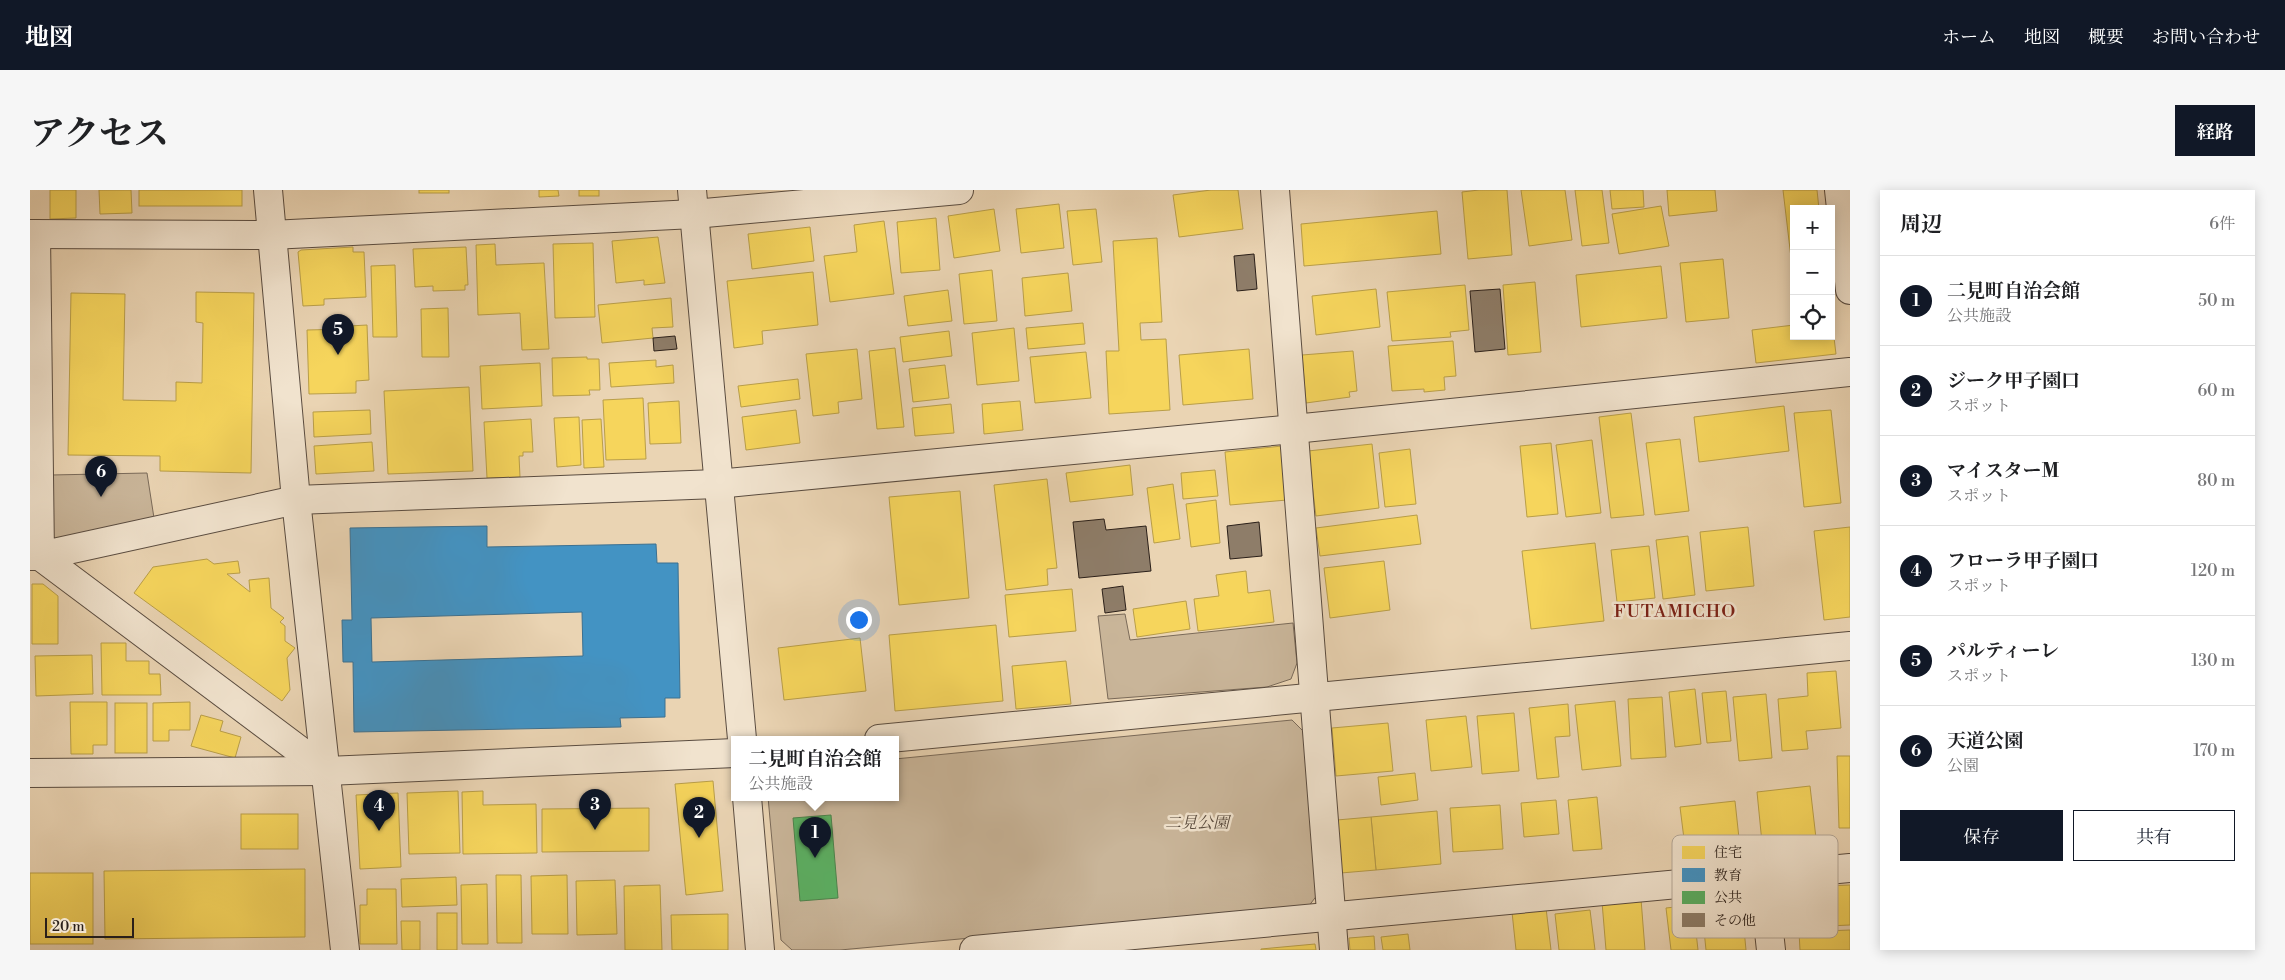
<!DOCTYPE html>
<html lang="ja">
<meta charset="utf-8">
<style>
body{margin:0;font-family:"Libre Bodoni","Noto Serif JP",serif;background:#f6f6f6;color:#202124}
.controls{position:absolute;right:15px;top:15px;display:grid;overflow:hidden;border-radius:0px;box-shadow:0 2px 12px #0003}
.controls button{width:45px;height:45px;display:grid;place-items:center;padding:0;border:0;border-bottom:1px solid #e0e0e0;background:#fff;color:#202124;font:25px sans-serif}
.scale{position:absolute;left:15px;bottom:12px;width:89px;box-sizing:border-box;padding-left:5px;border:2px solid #2a1f19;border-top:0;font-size:14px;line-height:18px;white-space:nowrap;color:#2a1f19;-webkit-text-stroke:4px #f1e3ce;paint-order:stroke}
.you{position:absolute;left:828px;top:429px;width:18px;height:18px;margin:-12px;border:4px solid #fff;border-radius:50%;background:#1a73e8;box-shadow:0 0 0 8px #1a73e833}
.badge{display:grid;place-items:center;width:32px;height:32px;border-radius:50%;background:#111827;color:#fff;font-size:16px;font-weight:700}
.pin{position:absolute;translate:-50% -41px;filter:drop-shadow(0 1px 2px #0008)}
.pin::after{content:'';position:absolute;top:26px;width:18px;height:15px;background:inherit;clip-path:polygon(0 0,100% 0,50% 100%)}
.popup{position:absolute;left:701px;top:546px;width:168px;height:65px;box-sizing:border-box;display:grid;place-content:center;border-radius:0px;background:#fff;filter:drop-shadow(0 1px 4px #0005);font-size:16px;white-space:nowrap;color:#757577}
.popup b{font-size:19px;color:#202124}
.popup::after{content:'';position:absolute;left:50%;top:100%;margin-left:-10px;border:10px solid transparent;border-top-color:#fff}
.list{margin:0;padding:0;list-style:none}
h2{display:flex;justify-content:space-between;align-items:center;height:65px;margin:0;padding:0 20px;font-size:21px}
h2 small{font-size:16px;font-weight:400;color:#757577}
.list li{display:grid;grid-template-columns:32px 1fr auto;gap:15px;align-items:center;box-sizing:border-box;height:90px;padding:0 20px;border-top:1px solid #e0e0e0}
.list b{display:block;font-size:19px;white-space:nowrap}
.list p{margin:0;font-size:16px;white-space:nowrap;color:#757577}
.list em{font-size:16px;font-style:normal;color:#757577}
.actions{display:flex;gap:10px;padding:15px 20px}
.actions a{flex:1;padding:11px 0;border:1px solid #111827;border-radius:0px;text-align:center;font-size:18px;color:#111827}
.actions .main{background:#111827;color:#fff}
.icon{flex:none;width:28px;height:28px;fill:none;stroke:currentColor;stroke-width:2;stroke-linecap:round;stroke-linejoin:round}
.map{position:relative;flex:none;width:1820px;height:760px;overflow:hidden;border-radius:0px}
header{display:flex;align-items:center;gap:30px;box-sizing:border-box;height:70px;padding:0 25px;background:#111827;color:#fff}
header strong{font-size:24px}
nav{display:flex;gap:28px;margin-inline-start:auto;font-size:18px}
.intro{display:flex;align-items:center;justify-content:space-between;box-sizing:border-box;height:120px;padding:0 30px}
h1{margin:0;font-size:35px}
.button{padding:12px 22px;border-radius:0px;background:#111827;color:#fff;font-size:18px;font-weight:700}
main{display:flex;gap:30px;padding:0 30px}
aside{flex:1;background:#fff;border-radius:0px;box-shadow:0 2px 12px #0003}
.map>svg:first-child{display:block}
.green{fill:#c9b599;stroke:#7a6a59}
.homes{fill:#f6d55c;stroke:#b99e48}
.schools{fill:#4393c3;stroke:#3c7090;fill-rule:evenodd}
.public{fill:#5aae61;stroke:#4c834b}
.building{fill:#8e7d69;stroke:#2a1f19}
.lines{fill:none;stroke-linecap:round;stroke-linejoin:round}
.minor-casing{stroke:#5a4c40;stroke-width:30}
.tertiary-casing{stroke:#5a4c40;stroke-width:30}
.minor{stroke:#f1e3ce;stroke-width:28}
.tertiary{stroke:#f1e3ce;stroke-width:28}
.labels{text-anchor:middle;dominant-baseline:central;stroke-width:5;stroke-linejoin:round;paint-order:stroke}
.park-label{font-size:16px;font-style:italic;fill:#5a4c3f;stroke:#f1e3ce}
.neighbourhood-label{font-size:18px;letter-spacing:1px;fill:#7a1f14;stroke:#f1e3ce}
.key{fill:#f1e3ce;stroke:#b5a898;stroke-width:1}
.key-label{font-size:14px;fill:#2a1f19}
</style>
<header>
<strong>地図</strong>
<nav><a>ホーム</a><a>地図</a><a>概要</a><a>お問い合わせ</a></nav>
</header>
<div class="intro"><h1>アクセス</h1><a class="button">経路</a></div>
<main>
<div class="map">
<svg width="1820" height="760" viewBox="0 0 1820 760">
<rect width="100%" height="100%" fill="#ead4b3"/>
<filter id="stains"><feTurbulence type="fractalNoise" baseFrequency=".004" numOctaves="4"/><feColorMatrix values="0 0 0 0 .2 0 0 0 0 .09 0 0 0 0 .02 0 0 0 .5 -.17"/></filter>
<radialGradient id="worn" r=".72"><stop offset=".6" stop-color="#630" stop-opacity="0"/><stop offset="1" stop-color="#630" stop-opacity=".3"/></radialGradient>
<!-- green -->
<g class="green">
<path d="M117 283 124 328 21 350V285Z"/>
<path d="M1095 424 1100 450 1263 433 1267 473 1261 489 1237 497 1078 509 1068 426Z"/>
<path d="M1262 530 1273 541 1288 704 1278 717 810 760H762L751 750 738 607H865V569Z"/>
</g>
<!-- homes -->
<g class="homes">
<path d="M20 0H46V28L20 29Z"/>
<path d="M69 0H101L102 23 70 24Z"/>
<rect x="109" y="0" width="103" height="16"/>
<rect x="389" y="0" width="30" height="3"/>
<path d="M509 0H528L529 6 509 7Z"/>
<rect x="549" y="0" width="20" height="6"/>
<path d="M1181 0H1208L1213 39 1149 47 1143 5Z"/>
<path d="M1449 0H1477L1482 65 1438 69 1432 2Z"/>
<path d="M1491 0H1535L1542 50 1499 56Z"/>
<path d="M1545 0H1572L1579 53 1552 56Z"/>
<path d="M1580 0H1613L1614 17 1582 19Z"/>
<path d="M1637 0H1685L1687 21 1639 26Z"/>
<path d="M1753 0H1787L1789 19H1764V93Z"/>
<path d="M1029 14 1034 58 991 63 986 19Z"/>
<path d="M1631 16 1639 56 1589 64 1582 24Z"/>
<path d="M964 19 970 61 924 68 918 26Z"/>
<path d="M1066 19 1072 72 1043 75 1037 21Z"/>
<path d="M1407 21 1411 64 1274 76 1271 34Z"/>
<path d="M906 28 910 80 871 83 867 32Z"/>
<path d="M854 31 864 104 800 112 794 66 827 62 824 35Z"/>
<path d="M780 37 784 71 722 79 718 44Z"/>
<path d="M628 47 635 93 614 95V90L586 93 582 51Z"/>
<path d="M1127 48 1132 132 1110 133 1111 150 1136 149 1140 220 1079 224 1076 161H1089L1083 51Z"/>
<path d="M563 53 565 127 525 128 523 54Z"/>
<path d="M465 54 466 75 514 73 519 159 492 160 490 123 448 125 446 55Z"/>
<path d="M323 57V62H334L336 107 294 109V115L273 116 268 62 271 60Z"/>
<path d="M436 57 438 95H435V100L403 101V96L385 97 383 59Z"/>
<path d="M1693 69 1699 128 1656 132 1650 73Z"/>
<path d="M365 75 367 147H343L341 76Z"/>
<path d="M1631 76 1637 128 1551 137 1546 85Z"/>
<path d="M962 80 967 131 934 134 929 84Z"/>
<path d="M783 82 788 135 732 141 733 154 704 158 697 91Z"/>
<path d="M1038 83 1042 121 995 126 992 88Z"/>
<path d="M1505 92 1511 162 1478 165 1473 95Z"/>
<path d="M1435 95 1439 140 1420 142 1421 147 1362 151 1357 102Z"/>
<path d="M1346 99 1350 137 1286 145 1282 106Z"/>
<path d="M918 100 922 131 878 136 874 106Z"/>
<path d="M166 102 224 103 221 283 130 281V266L38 265 41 103 95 104 93 210 146 211V192L172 193 173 133 166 132Z"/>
<path d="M641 108 643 137 622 138 623 148 572 153 568 115Z"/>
<path d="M418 118 419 167H392L391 119Z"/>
<path d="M1801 123 1806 164 1726 173 1722 140 1764 135V146H1801Z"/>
<path d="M1053 133 1055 154 998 159 996 138Z"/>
<path d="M337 135 339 190 326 191V203L279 204 277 140 319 139V136Z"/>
<path d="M984 138 989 191 947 195 942 143Z"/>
<path d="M919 141 922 166 873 172 870 147Z"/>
<path d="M1423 151 1426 186 1414 187 1415 200 1394 202V199L1362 201 1358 156Z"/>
<path d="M865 158 874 237 847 239 839 161Z"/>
<path d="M827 159 832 209 808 212 809 223 783 226 776 164Z"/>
<path d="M1219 159 1223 209 1153 215 1149 165Z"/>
<path d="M1323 161 1327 201 1319 202 1320 207 1276 213 1272 165Z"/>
<path d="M1056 162 1061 208 1005 213 1000 167Z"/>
<path d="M557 167V169H569L570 200H559L560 205 523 206 522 168Z"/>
<path d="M626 170V177L643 175 644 193 581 197 579 173Z"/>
<path d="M510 173 512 216 452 219 450 176Z"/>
<path d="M915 175 919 208 883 212 879 179Z"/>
<path d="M768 189 770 209 711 217 708 196Z"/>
<path d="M439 197 443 281 358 284 354 201Z"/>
<path d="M613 208 616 269 576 270 573 210Z"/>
<path d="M649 211 651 253 620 254 618 213Z"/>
<path d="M990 211 993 240 954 244 952 214Z"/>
<path d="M921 214 924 243 885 246 882 218Z"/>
<path d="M1754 216 1759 261 1669 272 1664 227Z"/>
<path d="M340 220 341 244 284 247 283 222Z"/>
<path d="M766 220 770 253 716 260 712 227Z"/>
<path d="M1801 220 1811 313 1774 317 1764 223Z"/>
<path d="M1601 223 1614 325 1581 328 1569 227Z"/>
<path d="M549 227 551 275 527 277 524 228Z"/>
<path d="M501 229 503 262H493V266H489L490 287 457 288 454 232Z"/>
<path d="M571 229 574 277 554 278 552 230Z"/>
<path d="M1650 249 1659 321 1625 325 1616 253Z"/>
<path d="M1562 250 1571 323 1536 327 1526 255Z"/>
<path d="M342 252 344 281 286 284 284 256Z"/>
<path d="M1521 253 1528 324 1497 327 1490 256Z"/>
<path d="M1342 254 1349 318 1286 326 1278 261Z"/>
<path d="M1252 256 1257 310 1200 315 1195 262Z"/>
<path d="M1380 259 1386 314 1355 317 1349 263Z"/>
<path d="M1100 275 1103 305 1040 312 1036 283Z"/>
<path d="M1185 280 1188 306 1153 309 1151 283Z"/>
<path d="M1017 289 1027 378 1017 379 1018 395 976 400 964 295Z"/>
<path d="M1143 294 1150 349 1124 353 1117 298Z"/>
<path d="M930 301 939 408 869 415 859 307Z"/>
<path d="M1186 310 1190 353 1161 357 1156 314Z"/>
<path d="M1387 325 1391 354 1290 366 1286 338Z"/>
<path d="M1718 337 1724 396 1676 401 1670 342Z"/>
<path d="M1820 337V427L1794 430 1784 341Z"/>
<path d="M1658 346 1665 405 1633 409 1626 350Z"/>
<path d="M1565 353 1574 431 1501 439 1492 361Z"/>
<path d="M1619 356 1625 408 1587 412 1581 360Z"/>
<path d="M177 369 184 374 208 371 210 383 197 384 220 402 219 390 239 388 241 418 254 428 250 432 255 436V451L265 458 257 468 260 500 252 511 104 403 123 377Z"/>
<path d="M1354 371 1360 420 1300 428 1294 378Z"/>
<path d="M1216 381 1218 403 1240 400 1244 432 1168 441 1164 409 1189 406 1186 385Z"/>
<path d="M2 394H13L28 406V454H2Z"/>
<path d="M1042 399 1046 441 979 447 975 405Z"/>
<path d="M1156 411 1160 439 1107 447 1103 419Z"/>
<path d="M966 435 973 511 865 521 859 445Z"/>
<path d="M830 448 836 501 754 510 748 458Z"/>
<path d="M71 453H96V471H119V484H130L131 505H72Z"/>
<path d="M62 465 63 504 6 506 5 466Z"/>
<path d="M1036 471 1041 514 986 519 982 476Z"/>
<path d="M1806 481 1811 538 1776 541 1778 559 1752 561 1748 509 1778 506 1777 483Z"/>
<path d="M1665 499 1671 554 1645 557 1639 502Z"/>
<path d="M1696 501 1701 551 1677 553 1672 503Z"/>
<path d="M1736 504 1742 568 1709 571 1703 507Z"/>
<path d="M1632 507 1636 567 1601 569 1598 509Z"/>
<path d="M1585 511 1591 576 1552 580 1545 515Z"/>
<path d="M40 512H77V555H63V564H41Z"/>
<path d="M160 512V540H139V551H123V513Z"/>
<rect x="85" y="513" width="32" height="50"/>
<path d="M1538 514 1540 546 1525 547 1529 587 1507 589 1499 518Z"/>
<path d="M1484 523 1489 581 1452 584 1447 526Z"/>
<path d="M171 525 193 531 190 541 211 547 205 568 161 556Z"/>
<path d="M1436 526 1442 577 1401 581 1396 530Z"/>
<path d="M1358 533 1363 581 1306 586 1302 538Z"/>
<path d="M1807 566H1820V638H1809Z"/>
<path d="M1385 583 1388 610 1351 615 1348 587Z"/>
<path d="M683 591 693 701 656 705 645 594Z"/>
<path d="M1780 596 1787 657 1733 663 1727 602Z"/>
<path d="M428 601 430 663 379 664 377 603Z"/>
<path d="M453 601V615L506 614 507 663 433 664 432 602Z"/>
<path d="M368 603 371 677 330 679 326 605Z"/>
<path d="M1567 607 1572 659 1543 661 1538 610Z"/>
<path d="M1526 610 1529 644 1494 647 1491 613Z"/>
<path d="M1705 611 1711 667 1657 673 1650 617Z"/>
<path d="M1470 615 1473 659 1423 662 1420 618Z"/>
<path d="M619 618V661L512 662V619Z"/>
<path d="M1407 621 1411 674 1346 680 1341 627Z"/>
<rect x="211" y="624" width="57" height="35"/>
<path d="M1341 627 1346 680 1311 683 1307 630Z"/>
<path d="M275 679V747L75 749 74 681Z"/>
<rect x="0" y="683" width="63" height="71"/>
<path d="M466 685H491L492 753H467Z"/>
<path d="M537 685 538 744H502L501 686Z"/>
<path d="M426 687 427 715 372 717 371 689Z"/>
<path d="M585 690 587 744 547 745 546 691Z"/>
<path d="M457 694 458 754H432L431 695Z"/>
<path d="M630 695 632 760H595L594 696Z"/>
<path d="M1820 695V735L1775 737 1773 708 1795 707 1794 696Z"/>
<path d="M337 699H366L367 754H330V715H337Z"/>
<path d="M1711 707 1716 760H1676L1671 711Z"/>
<path d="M1611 709 1615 760H1576L1572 712Z"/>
<path d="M1663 715 1668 760H1641L1636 718Z"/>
<path d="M1516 718 1521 760H1486L1482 722Z"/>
<path d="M1560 720 1565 760H1529L1525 724Z"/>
<rect x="407" y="723" width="20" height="37"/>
<path d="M698 724V760H642L641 725Z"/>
<path d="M371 731H390V760H372Z"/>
<path d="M1820 740V760H1770L1769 742Z"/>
<path d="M1378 744 1380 760H1353L1351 747Z"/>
<path d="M1344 746 1345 760H1320L1319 748Z"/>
<path d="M1285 754 1286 760H1231V759Z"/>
</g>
<!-- schools -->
<path class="schools" d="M457 336V357L626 354 627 373H648L650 508H635V527L590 528 591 537 324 542 323 472H313L312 430H322L320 338ZM552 422 553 466 342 472 341 428Z"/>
<!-- public -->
<path class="public" d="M801 625 808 708 770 711 763 628Z"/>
<!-- building -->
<g class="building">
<path d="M1224 64 1227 99 1207 101 1204 66Z"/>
<path d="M1470 99 1475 159 1445 162 1440 101Z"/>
<path d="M645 146 647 159 624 161 623 148Z"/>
<path d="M1074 329 1076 340 1116 336 1121 381 1049 388 1043 332Z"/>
<path d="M1229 332 1232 366 1200 369 1197 336Z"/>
<path d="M1093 396 1096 420 1075 423 1072 399Z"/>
</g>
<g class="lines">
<!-- minor casing -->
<g class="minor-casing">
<g id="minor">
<path d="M238 0 266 310 315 760"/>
<path d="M1245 0 1304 760"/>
<path d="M0 44 241 45 664 24 929 0"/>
<path d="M6 44 10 366 266 310 687 294 1264 239 1820 182"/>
<path d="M0 583 297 581"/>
<path d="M1733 686 1741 760"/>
<path d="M944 760 1820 678"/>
</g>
</g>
<!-- tertiary casing -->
<g class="tertiary-casing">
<g id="tertiary">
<path d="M662 0 712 549"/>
<path d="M1809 0 1820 100"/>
<path d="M0 366H10L297 581 705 563"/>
<path d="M849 549 1820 456"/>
<path d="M717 607 730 760"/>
</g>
</g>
<!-- minor -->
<use href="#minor" class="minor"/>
<!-- tertiary -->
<use href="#tertiary" class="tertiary"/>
</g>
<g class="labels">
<!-- park labels -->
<g class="park-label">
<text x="1167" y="633">二見公園</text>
</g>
<!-- neighbourhood labels -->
<g class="neighbourhood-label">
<text x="1645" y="421">FUTAMICHO</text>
</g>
</g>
<!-- legend -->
<rect x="1642" y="645" width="166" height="103" rx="8" class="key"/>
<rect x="1652" y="656" width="23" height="13" fill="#f6d55c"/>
<rect x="1652" y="678" width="23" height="14" fill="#4393c3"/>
<rect x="1652" y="701" width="23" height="13" fill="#5aae61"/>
<rect x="1652" y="723" width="23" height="14" fill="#8e7d69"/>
<g class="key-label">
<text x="1684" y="667">住宅</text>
<text x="1684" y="690">教育</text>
<text x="1684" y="712">公共</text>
<text x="1684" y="735">その他</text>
</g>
<rect width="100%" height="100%" filter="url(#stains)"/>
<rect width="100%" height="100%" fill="url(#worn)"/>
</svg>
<div class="controls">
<button>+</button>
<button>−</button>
<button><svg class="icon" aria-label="locate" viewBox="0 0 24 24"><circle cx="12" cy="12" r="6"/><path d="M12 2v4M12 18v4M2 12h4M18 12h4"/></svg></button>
</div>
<div class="scale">20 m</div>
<div class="you"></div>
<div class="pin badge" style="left:785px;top:668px">1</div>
<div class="popup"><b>二見町自治会館</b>公共施設</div>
<div class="pin badge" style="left:669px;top:648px">2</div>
<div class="pin badge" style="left:565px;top:640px">3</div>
<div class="pin badge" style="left:349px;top:641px">4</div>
<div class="pin badge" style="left:308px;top:165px">5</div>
<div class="pin badge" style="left:71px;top:307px">6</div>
</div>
<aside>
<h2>周辺<small>6件</small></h2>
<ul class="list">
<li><span class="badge">1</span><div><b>二見町自治会館</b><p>公共施設</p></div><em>50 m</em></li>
<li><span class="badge">2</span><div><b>ジーク甲子園口</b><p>スポット</p></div><em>60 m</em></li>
<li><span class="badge">3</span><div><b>マイスターM</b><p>スポット</p></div><em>80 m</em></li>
<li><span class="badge">4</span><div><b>フローラ甲子園口</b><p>スポット</p></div><em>120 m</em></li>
<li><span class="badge">5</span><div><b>パルティーレ</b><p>スポット</p></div><em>130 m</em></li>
<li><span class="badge">6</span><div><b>天道公園</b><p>公園</p></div><em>170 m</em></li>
</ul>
<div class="actions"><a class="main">保存</a><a>共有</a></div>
</aside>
</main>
